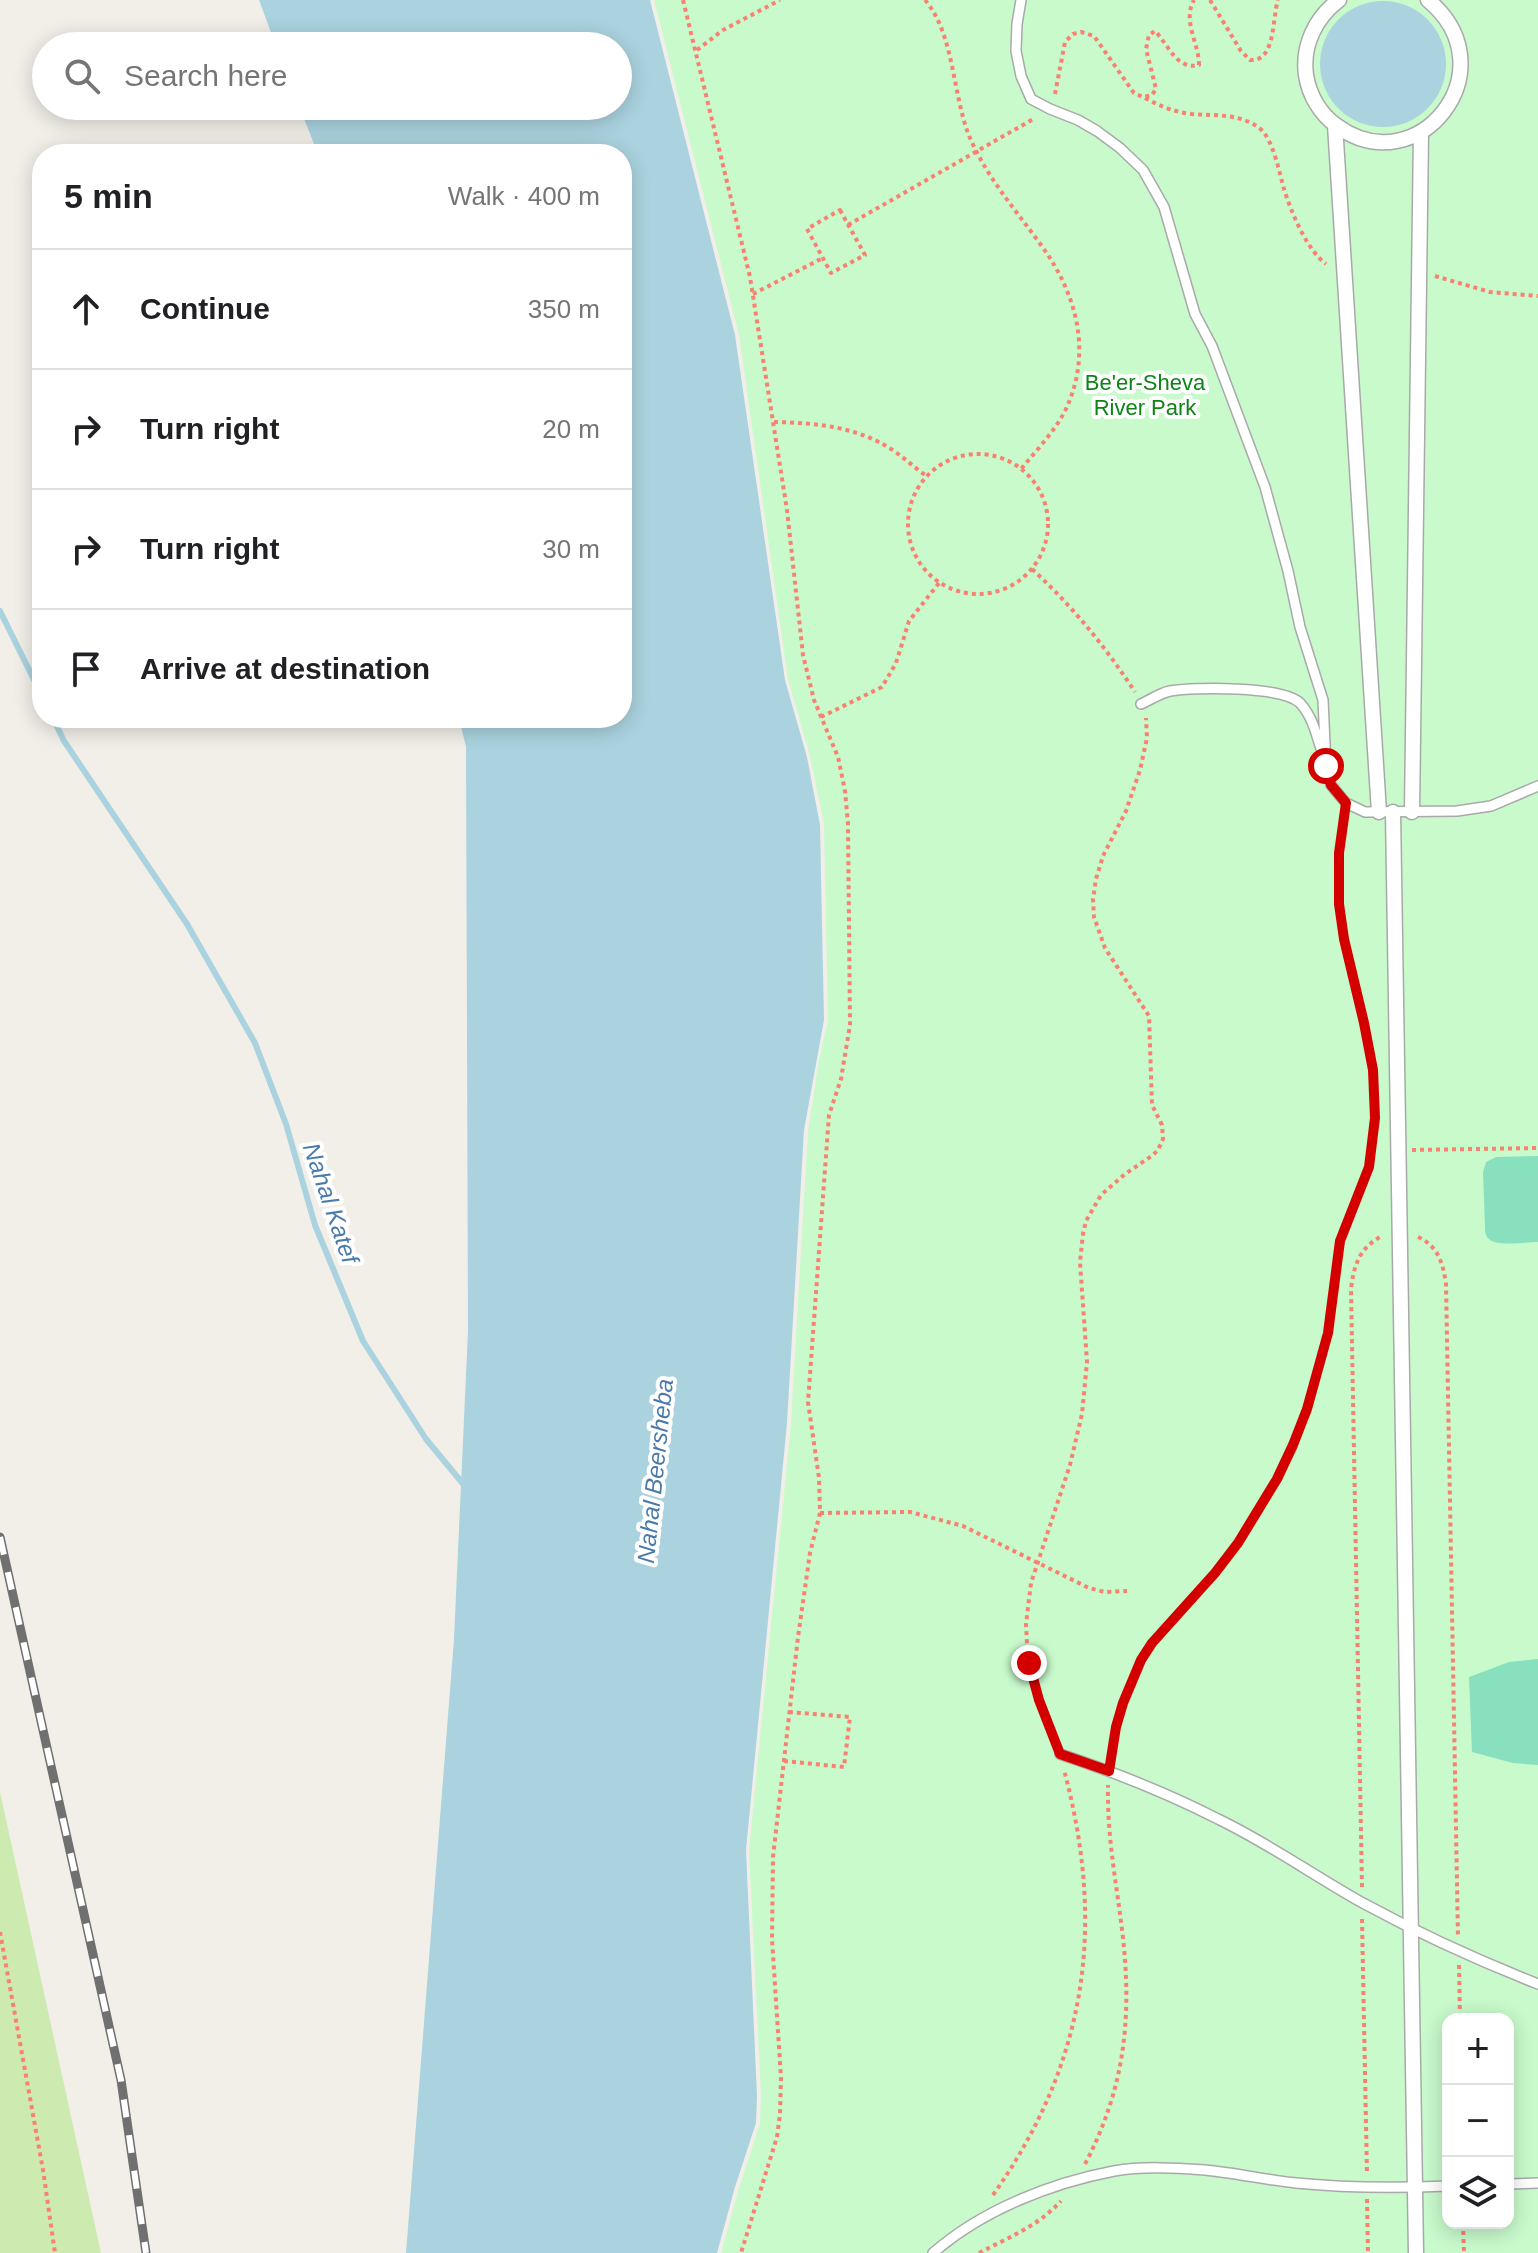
<!DOCTYPE html>
<meta charset="utf-8">
<style>
body{margin:0;font-family:Helvetica,sans-serif;background:#f2f2f2;color:#202124}
.controls{position:absolute;right:24px;bottom:24px;display:grid;overflow:hidden;border-radius:16px;box-shadow:0 4px 20px #0003}
.controls button{width:72px;height:72px;display:grid;place-items:center;padding:0;border:0;border-bottom:2px solid #e0e0e0;background:#fff;color:#202124;font:40px sans-serif}
.stop{position:absolute;width:24px;height:24px;margin:-18px;border:6px solid #d40000;border-radius:50%;background:#fff}
.stop.end{background:#d40000;border-color:#fff;box-shadow:0 2px 8px #0008}
.list{margin:0;padding:0;list-style:none}
h2{display:flex;justify-content:space-between;align-items:center;height:104px;margin:0;padding:0 32px;font-size:34px}
h2 small{font-size:26px;font-weight:400;color:#757577}
.list li{display:grid;grid-template-columns:52px 1fr auto;gap:24px;align-items:center;box-sizing:border-box;height:120px;padding:0 32px;border-top:2px solid #e0e0e0}
.list b{display:block;font-size:30px;white-space:nowrap}
.list em{font-size:26px;font-style:normal;color:#757577}
.icon{flex:none;width:44px;height:44px;fill:none;stroke:currentColor;stroke-width:2;stroke-linecap:round;stroke-linejoin:round}
.map{position:relative;flex:none;width:1538px;height:2253px;overflow:hidden}
.search{position:absolute;background:#fff;box-shadow:0 4px 20px #0003;left:32px;top:32px;width:600px;height:88px;display:flex;align-items:center;gap:20px;box-sizing:border-box;padding:0 28px;border-radius:44px;color:#757577;font-size:30px}
.panel{position:absolute;background:#fff;box-shadow:0 4px 20px #0003;left:32px;top:144px;width:600px;height:584px;border-radius:32px}
.map>svg:first-child{display:block}
.grass{fill:#cdebb0}
.park{fill:#c8facc;fill-rule:evenodd}
.pitch{fill:#88e0be}
.water{fill:#aad3df}
.lines{fill:none;stroke-linecap:round;stroke-linejoin:round}
.stream{stroke:#aad3df;stroke-width:6}
.service-casing{stroke:#a9a9a9;stroke-width:12}
.pedestrian-casing{stroke:#a9a9a9;stroke-width:17}
.path{stroke:#fa8072;stroke-width:4;stroke-dasharray:4 4;stroke-linecap:butt}
.service{stroke:#fff;stroke-width:9}
.pedestrian{stroke:#fff;stroke-width:14}
.rail-casing{stroke:#707070;stroke-width:9}
.rail{stroke:#fff;stroke-width:6;stroke-dasharray:18;stroke-linecap:butt}
.route{stroke:#d40000;stroke-width:10}
.labels{text-anchor:middle;dominant-baseline:central;stroke-width:8;stroke-linejoin:round;paint-order:stroke}
.park-label{font-size:22px;fill:#0c8416;stroke:#fff}
.water-label{font-size:24px;font-style:italic;fill:#4a7aab;stroke:#fff}
</style>
<div class="map">
<svg width="1538" height="2253" viewBox="0 0 1538 2253">
<rect width="100%" height="100%" fill="#f2efe9"/>
<!-- grass -->
<path class="grass" d="M0 1792 101 2253H0Z"/>
<!-- park -->
<path class="park" d="M654 0H1538V2253H721L739 2188 760 2123 761 2096 749 1850 791 1423 808 1131 819 1060 828 1021 824 824 810 756 788 679 739 335ZM1448 2019H1508V2223H1448Z"/>
<!-- pitch -->
<g class="pitch">
<path d="M1538 1156V1242C1527 1242 1496 1247 1489 1239 1485 1236 1485 1230 1485 1226L1483 1172 1486 1162 1496 1157Z"/>
<path d="M1538 1659V1765L1513 1763 1472 1752 1469 1677 1509 1662Z"/>
</g>
<!-- water -->
<g class="water">
<path d="M259 0H650L735 335 785 680 807 757 820 825 824 1020 804 1130 787 1423 746 1850 757 2096 756 2123 735 2187 717 2253H406L454 1639 468 1331 466 747 459 718H622V154H318L299 106H618V46H276Z"/>
<circle cx="1383" cy="64" r="63"/>
</g>
<g class="lines">
<!-- stream -->
<g class="stream">
<path d="M0 611 42 696"/>
<path d="M53 718 64 741 187 924 255 1043 286 1124 315 1225 363 1341 426 1439 464 1485"/>
</g>
<!-- service casing -->
<g class="service-casing">
<g id="service">
<path d="M1021 0 1017 24 1016 51 1021 76 1031 99 1050 109 1078 120 1097 131 1120 148 1143 170 1164 207 1195 314 1212 346 1265 487 1288 571 1300 627 1323 700 1326 766"/>
<path d="M1141 704C1150 700 1160 693 1170 691 1195 687 1282 686 1300 703 1312 716 1316 733 1321 749"/>
<path d="M1325 763 1331 785 1346 803 1365 812 1457 811 1491 806 1538 786"/>
<path d="M1060 1754C1114 1772 1167 1793 1218 1819 1268 1843 1313 1875 1361 1902 1418 1933 1477 1960 1538 1984"/>
<path d="M1508 2184 1538 2183"/>
<path d="M933 2253C982 2210 1051 2183 1114 2171 1143 2166 1176 2168 1205 2170 1236 2173 1266 2180 1296 2183 1346 2188 1398 2188 1448 2186"/>
</g>
</g>
<!-- pedestrian casing -->
<g class="pedestrian-casing">
<g id="pedestrian">
<path d="M1339 0C1315 18 1302 46 1306 75 1309 95 1320 114 1337 126 1418 185 1511 69 1428 0"/>
<path d="M1335 125 1379 812"/>
<path d="M1393 812 1416 2253"/>
<path d="M1412 812 1421 132"/>
</g>
</g>
<!-- path -->
<g class="path">
<path d="M683 0 750 277 787 510 803 655 814 700 838 757 845 791 848 824 850 1025 841 1079 829 1115 808 1402 819 1478 820 1513 810 1553 798 1637 773 1857 772 1939 781 2078 780 2114 777 2137 741 2253"/>
<path d="M925 0C955 35 952 95 970 138 988 179 1015 209 1041 245 1077 294 1093 353 1065 411 1054 432 1036 451 1021 469"/>
<path d="M1210 0 1241 51 1250 60C1276 62 1272 18 1278 0"/>
<path d="M697 50 723 30 780 0"/>
<path d="M1055 94 1065 42 1073 34 1081 32 1094 36 1134 93 1143 97 1152 95 1156 89 1146 49 1149 35 1155 31C1168 44 1177 71 1199 65 1199 43 1182 21 1194 0"/>
<path d="M1145 98C1160 106 1174 112 1192 114 1215 116 1237 113 1258 127 1273 137 1279 172 1284 189 1291 212 1307 250 1326 264"/>
<path d="M840 210 865 255 831 273 807 229Z"/>
<path d="M848 225 1035 118"/>
<path d="M1435 276 1490 292 1538 296"/>
<path d="M753 294 823 258"/>
<path d="M774 422C815 423 855 426 891 449 904 457 914 468 927 476"/>
<circle cx="978" cy="524" r="70"/>
<path d="M1032 569C1072 606 1105 646 1135 692"/>
<path d="M821 717 882 687 896 663 909 621 939 583"/>
<path d="M1412 1150 1538 1148"/>
<path d="M1418 1237C1438 1246 1443 1263 1446 1284L1458 1937"/>
<path d="M820 1513 910 1512 963 1526 1089 1588 1105 1592 1127 1591"/>
<path d="M1055 1743 1034 1681 1027 1643 1026 1624 1031 1583 1070 1465 1082 1414 1087 1362 1080 1262 1083 1234 1086 1221 1101 1195 1125 1174 1153 1155 1158 1150 1163 1139 1162 1125 1152 1105 1149 1016 1105 948 1094 917 1093 899 1096 879 1103 856 1126 811 1140 770 1147 738 1146 718"/>
<path d="M1111 1756 1123 1703 1141 1660 1152 1643 1215 1573 1259 1512 1293 1445 1318 1372 1328 1333 1340 1241 1369 1167 1375 1118V1094L1369 1046 1347 957 1339 904V853L1343 817"/>
<path d="M784 1761 844 1767 850 1717 789 1712"/>
<path d="M1362 1887 1351 1289C1354 1265 1359 1248 1382 1236"/>
<path d="M1362 1919 1367 2175"/>
<path d="M0 1932 43 2170 55 2253"/>
<path d="M1459 1965 1460 2019"/>
<path d="M1085 2164C1124 2090 1132 2020 1123 1938 1117 1885 1107 1840 1108 1785"/>
<path d="M993 2195C1087 2062 1106 1926 1064 1770"/>
<path d="M1367 2199 1368 2253"/>
<path d="M1463 2223 1464 2253"/>
<path d="M979 2253C1009 2237 1037 2227 1061 2201"/>
</g>
<!-- service -->
<use href="#service" class="service"/>
<!-- pedestrian -->
<use href="#pedestrian" class="pedestrian"/>
<!-- rail casing -->
<g class="rail-casing">
<path id="rail" d="M0 1537 121 2080 146 2253"/>
</g>
<!-- rail -->
<use href="#rail" class="rail"/>
</g>
<g class="lines">
<!-- route -->
<path class="route" d="M1029 1663 1039 1700 1060 1754 1109 1771 1116 1727 1123 1703 1141 1660 1152 1643 1215 1573 1238 1543 1277 1479 1293 1445 1307 1409 1328 1333 1340 1241 1369 1167 1375 1118 1373 1070 1364 1023 1344 939 1339 904V853L1346 803 1331 785 1326 766"/>
</g>
<g class="labels">
<!-- park labels -->
<g class="park-label">
<text x="1145" y="382">Be'er-Sheva<tspan x="1145" dy="25">River Park</tspan></text>
</g>
<!-- water labels -->
<g class="water-label">
<text transform="translate(331 1203) rotate(71)">Nahal Katef</text>
<text transform="translate(655 1471) rotate(-84)">Nahal Beersheba</text>
</g>
</g>
</svg>
<div class="controls">
<button>+</button>
<button>−</button>
<button><svg class="icon" aria-label="layers" viewBox="0 0 24 24"><path d="M12 4l9 5-9 5-9-5zM3 14l9 5 9-5"/></svg></button>
</div>
<div class="stop" style="left:1326px;top:766px"></div>
<div class="stop end" style="left:1029px;top:1663px"></div>
<div class="search"><svg class="icon" aria-label="search" viewBox="0 0 24 24"><circle cx="10" cy="10" r="6"/><path d="M15 15l6 6"/></svg>Search here</div>
<section class="panel">
<h2>5 min<small>Walk · 400 m</small></h2>
<ul class="list">
<li><svg class="icon" aria-label="ahead" viewBox="0 0 24 24"><path d="M12 20V5M6 11l6-6 6 6"/></svg><div><b>Continue</b></div><em>350 m</em></li>
<li><svg class="icon" aria-label="right" viewBox="0 0 24 24"><path d="M7 20v-9h11M14 6l5 5-5 5"/></svg><div><b>Turn right</b></div><em>20 m</em></li>
<li><svg class="icon" aria-label="right" viewBox="0 0 24 24"><path d="M7 20v-9h11M14 6l5 5-5 5"/></svg><div><b>Turn right</b></div><em>30 m</em></li>
<li><svg class="icon" aria-label="arrive" viewBox="0 0 24 24"><path d="M6 21V4h12l-3 4 3 4H6"/></svg><div><b>Arrive at destination</b></div></li>
</ul>
</section>
</div>
